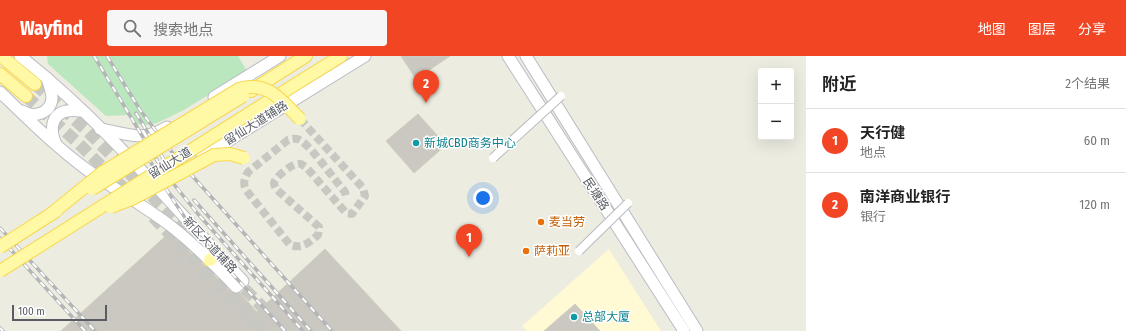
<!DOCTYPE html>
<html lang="zh">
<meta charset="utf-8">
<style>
body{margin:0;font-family:"Fira Sans Condensed","Noto Sans SC",sans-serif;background:#f6f6f6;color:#222}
.controls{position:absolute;right:12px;top:12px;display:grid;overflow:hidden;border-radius:4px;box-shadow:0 4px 16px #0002}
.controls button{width:36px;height:36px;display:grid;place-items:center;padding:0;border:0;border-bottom:1px solid #e0e0e0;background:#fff;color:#222;font:20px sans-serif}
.scale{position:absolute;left:12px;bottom:10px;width:95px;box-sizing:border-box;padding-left:4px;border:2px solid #595d63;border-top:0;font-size:11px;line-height:14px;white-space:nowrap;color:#595d63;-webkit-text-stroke:3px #fff;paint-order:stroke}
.you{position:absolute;left:483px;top:142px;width:14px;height:14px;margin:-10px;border:3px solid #fff;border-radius:50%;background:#1a73e8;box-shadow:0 0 0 6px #1a73e833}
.badge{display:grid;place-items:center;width:26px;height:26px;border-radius:50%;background:#f14523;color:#fff;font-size:13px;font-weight:700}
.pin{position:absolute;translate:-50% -33px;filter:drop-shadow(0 1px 2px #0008)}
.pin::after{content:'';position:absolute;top:21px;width:14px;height:12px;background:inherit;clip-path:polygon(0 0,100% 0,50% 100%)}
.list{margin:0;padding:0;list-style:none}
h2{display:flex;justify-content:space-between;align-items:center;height:52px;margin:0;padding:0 16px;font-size:17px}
h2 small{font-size:13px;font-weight:400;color:#767676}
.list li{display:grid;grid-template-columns:26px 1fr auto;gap:12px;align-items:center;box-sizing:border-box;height:64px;padding:0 16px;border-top:1px solid #e0e0e0}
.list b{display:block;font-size:15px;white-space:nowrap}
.list p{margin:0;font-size:13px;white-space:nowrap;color:#767676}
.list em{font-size:13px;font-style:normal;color:#767676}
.icon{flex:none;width:22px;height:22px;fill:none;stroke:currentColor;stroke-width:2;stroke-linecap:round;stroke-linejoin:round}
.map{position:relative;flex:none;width:806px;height:275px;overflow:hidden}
header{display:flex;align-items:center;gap:24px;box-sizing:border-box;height:56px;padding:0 20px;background:#f14523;color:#fff}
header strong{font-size:19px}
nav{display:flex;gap:22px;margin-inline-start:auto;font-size:14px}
.search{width:280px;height:36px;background:#f6f6f6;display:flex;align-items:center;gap:10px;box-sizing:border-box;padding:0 14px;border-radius:4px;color:#767676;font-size:15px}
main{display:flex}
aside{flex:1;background:#fff}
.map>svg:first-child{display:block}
.commercial{fill:#fff9d4}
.green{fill:#bbe7bf}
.building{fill:#cac8c0;stroke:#d2cebf}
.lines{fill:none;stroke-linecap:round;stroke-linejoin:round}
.street-tunnel{stroke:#c8c8c2;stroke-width:8;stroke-dasharray:8 4;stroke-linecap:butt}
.primary-tunnel{stroke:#c8c8c2;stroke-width:12;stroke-dasharray:12 6;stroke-linecap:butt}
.secondary-casing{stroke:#b9bcc3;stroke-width:13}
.primary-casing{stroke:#f8d84f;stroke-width:14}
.secondary{stroke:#fff;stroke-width:11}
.primary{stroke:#fff8a4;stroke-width:12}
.rail-casing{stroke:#b4b5b6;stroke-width:3.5}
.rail{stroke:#fff;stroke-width:2;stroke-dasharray:6;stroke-linecap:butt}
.street-bridge-casing{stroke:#b9bbc1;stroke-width:10;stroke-linecap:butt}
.primary-bridge-casing{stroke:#f8d84f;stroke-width:14;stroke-linecap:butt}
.street-bridge{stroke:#fff;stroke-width:8}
.primary-bridge{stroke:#fff8a4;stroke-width:12}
.culture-dot{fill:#0f9aa8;stroke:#fff;stroke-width:1.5}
.food-dot{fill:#e8710a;stroke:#fff;stroke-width:1.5}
.labels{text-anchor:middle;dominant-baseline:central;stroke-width:3;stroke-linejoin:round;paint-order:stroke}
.street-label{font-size:12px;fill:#595d63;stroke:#fff}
.culture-label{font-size:12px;fill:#0d838f;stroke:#fff;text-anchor:start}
.food-label{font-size:12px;fill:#c56008;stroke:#fff;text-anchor:start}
</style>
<header>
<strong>Wayfind</strong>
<div class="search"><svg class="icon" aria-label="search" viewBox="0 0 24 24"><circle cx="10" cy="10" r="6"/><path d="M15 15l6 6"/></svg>搜索地点</div>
<nav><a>地图</a><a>图层</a><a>分享</a></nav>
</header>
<main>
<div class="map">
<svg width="806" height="275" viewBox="0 0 806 275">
<rect width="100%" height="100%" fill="#edece1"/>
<!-- commercial -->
<path class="commercial" d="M609 193 661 275H527L522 270Z"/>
<!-- green -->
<path class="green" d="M47 0H238L247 15 184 54 157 67 146 69 132 68V59L106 60 48 8Z"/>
<!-- building -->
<g class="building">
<path d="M401 0H450L416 23Z"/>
<path d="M418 58 446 89 414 117 386 85Z"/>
<path d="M169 177 200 205 233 238 240 237 257 256 325 193 401 275H61Z"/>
<path d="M575 248 600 275H544Z"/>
</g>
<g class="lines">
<!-- street-tunnel -->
<path class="street-tunnel" d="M300 63 363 132 365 140 352 158 346 157 306 111C303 109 301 107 297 108 292 108 275 121 274 127 274 129 275 131 276 133L319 171 318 179C309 187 302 193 290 189L246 134C243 127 244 123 248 116L288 84C292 83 296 82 300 84 311 90 336 126 345 136L346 140"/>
<!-- primary-tunnel -->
<g class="primary-tunnel">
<path d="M35 28 86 74 212 200"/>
<path d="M26 40 77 86 133 141"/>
<path d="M153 161 265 275"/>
<path d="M232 220 286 275"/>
</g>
<!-- secondary casing -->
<g class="secondary-casing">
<g id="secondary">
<path d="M508 0 684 275"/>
<path d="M526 0 697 275"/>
<path d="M0 36C28 63 55 90 86 113 114 133 145 150 172 171 195 189 216 210 236 231L243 225C171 148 103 65 20 0"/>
<path d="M214 41 280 0"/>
<path d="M22 55C33 62 50 58 52 43 52 36 49 29 47 22"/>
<path d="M100 73C128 77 141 87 167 71"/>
<path d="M56 88C50 76 50 58 67 55 72 54 77 55 82 55"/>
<path d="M202 101 365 0"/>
</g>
</g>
<!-- primary casing -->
<g class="primary-casing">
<g id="primary">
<path d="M1 0 35 28"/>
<path d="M0 18 26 40"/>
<path d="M251 35 306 0"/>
<path d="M253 55 341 0"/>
<path d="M210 204 217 197"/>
</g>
</g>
<!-- secondary -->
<use href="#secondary" class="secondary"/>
<!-- primary -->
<use href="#primary" class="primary"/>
<!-- rail casing -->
<g class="rail-casing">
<g id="rail">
<path d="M94 0 158 106 168 121 198 158 303 275"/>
<path d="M107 0 140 54 178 104 332 275"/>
<path d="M136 57 170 114"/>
<path d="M148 101C159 122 172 143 186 163 216 203 252 238 285 275"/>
<path d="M194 144 311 275"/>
<path d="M0 172 95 275"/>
<path d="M0 182 85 275"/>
<path d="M0 272 3 275"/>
</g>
</g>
<!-- rail -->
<use href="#rail" class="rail"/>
<!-- street-bridge casing -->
<g class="street-bridge-casing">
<g id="street-bridge">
<path d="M493 102 561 40"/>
<path d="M579 195 628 147"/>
</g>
</g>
<!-- primary-bridge casing -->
<g class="primary-bridge-casing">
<g id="primary-bridge">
<path d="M92 133 243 40"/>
<path d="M111 151 132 143 214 99 230 98 244 102"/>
<path d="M50 159 103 116 239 33C268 24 282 45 300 63"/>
<path d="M0 191 56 155"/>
<path d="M0 215 253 55"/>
</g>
</g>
<!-- street-bridge -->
<use href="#street-bridge" class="street-bridge"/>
<!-- primary-bridge -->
<use href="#primary-bridge" class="primary-bridge"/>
</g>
<!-- markers -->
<g class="culture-dot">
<circle cx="416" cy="87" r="4"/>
<circle cx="574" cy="261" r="4"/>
</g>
<g class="food-dot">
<circle cx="541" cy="166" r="4"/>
<circle cx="526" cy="195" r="4"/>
</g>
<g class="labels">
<!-- street labels -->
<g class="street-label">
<text transform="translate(256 67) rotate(-32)">留仙大道辅路</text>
<text transform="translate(170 107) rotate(-32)">留仙大道</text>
<text transform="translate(596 138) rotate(57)">民塘路</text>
<text transform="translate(210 189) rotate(47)">新区大道辅路</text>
</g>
<!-- culture labels -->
<g class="culture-label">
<text x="424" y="87">新城CBD商务中心</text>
<text x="582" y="261">总部大厦</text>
</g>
<!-- food labels -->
<g class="food-label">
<text x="549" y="166">麦当劳</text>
<text x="534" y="195">萨莉亚</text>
</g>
</g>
</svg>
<div class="controls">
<button>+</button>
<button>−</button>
</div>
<div class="scale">100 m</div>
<div class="you"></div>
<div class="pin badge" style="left:469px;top:201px">1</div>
<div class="pin badge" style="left:426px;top:47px">2</div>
</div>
<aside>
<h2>附近<small>2个结果</small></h2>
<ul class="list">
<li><span class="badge">1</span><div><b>天行健</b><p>地点</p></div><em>60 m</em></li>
<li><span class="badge">2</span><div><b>南洋商业银行</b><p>银行</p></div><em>120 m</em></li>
</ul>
</aside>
</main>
